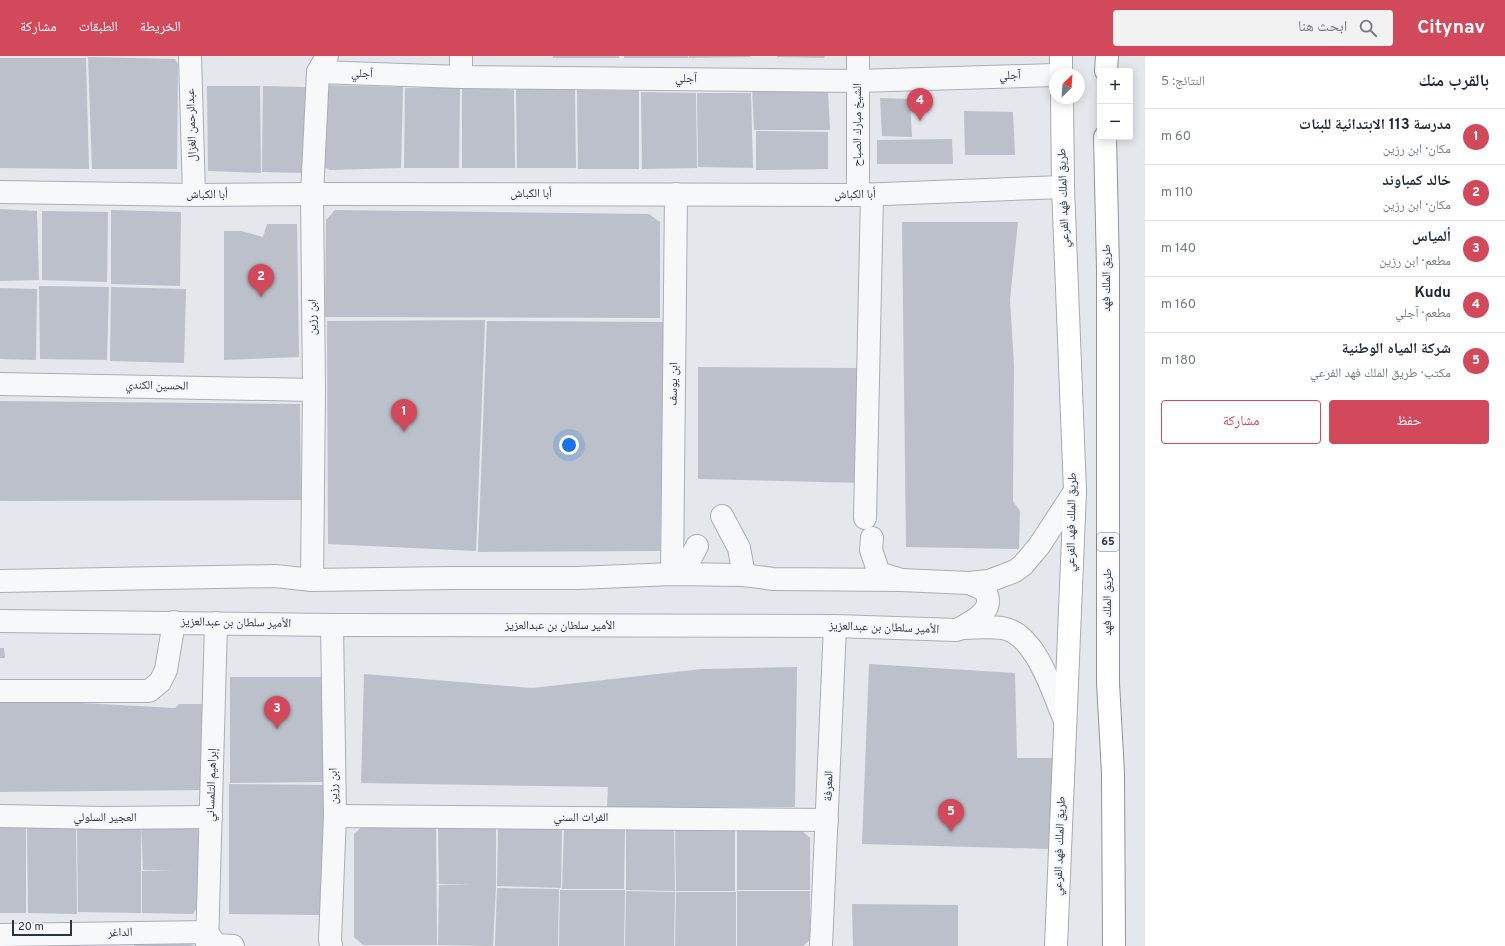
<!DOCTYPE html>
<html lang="ar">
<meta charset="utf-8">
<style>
body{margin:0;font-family:Overpass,"Noto Naskh Arabic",sans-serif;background:#f2f2f3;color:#1f2937;direction:rtl}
.controls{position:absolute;right:12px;top:12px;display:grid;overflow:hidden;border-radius:4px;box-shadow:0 2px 10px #0003}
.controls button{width:36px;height:36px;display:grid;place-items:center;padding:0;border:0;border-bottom:1px solid #e0e1e3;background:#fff;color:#1f2937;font:20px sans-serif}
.compass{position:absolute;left:1049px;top:12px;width:36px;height:36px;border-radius:50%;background:#fff;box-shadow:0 2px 10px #0003;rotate:25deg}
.scale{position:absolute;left:12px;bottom:10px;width:60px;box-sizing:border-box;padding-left:4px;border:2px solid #2b3445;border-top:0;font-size:11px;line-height:14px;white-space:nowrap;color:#2b3445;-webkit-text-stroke:3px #f4f6f9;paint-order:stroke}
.you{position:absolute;left:569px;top:389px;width:14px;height:14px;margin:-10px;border:3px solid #fff;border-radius:50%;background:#1a73e8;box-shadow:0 0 0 6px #1a73e833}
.badge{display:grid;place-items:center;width:26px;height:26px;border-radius:50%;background:#d1495b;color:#fff;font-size:13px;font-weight:700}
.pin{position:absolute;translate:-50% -33px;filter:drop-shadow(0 1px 2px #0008)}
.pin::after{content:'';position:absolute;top:21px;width:14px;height:12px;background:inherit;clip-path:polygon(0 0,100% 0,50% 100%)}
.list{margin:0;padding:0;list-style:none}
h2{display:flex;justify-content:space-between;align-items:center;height:52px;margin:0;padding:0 16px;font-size:17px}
h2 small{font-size:13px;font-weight:400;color:#747a83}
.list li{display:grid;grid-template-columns:26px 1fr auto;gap:12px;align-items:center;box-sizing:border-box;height:56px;padding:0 16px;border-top:1px solid #e0e1e3}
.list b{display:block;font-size:15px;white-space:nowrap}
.list p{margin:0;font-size:13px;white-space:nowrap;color:#747a83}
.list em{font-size:13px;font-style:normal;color:#747a83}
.actions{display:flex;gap:8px;padding:12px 16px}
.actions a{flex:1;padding:9px 0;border:1px solid #d1495b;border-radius:4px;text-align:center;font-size:14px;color:#d1495b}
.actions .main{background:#d1495b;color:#fff}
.icon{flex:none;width:22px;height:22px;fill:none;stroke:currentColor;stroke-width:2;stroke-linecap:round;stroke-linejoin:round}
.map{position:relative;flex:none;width:1145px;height:890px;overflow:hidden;direction:ltr}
header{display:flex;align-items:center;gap:24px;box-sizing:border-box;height:56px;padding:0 20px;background:#d1495b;color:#fff}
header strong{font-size:19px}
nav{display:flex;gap:22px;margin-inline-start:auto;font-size:14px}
.search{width:280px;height:36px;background:#f2f2f3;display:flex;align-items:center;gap:10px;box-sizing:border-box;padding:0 14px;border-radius:4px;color:#747a83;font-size:15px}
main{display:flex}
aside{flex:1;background:#fff}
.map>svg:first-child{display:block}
.building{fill:#bbc0ca}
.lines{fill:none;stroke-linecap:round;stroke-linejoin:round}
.minor-casing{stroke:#a9aeb7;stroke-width:24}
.major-casing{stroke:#a3abb8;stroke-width:24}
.highway-casing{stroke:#8b94a3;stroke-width:24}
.minor{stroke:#f7f8fa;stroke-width:22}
.major{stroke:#fff;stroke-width:22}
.highway{stroke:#fff;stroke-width:22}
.labels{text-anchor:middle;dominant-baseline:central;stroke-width:4;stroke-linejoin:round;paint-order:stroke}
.shield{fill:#f4f6f9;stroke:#676e7b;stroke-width:1}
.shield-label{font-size:11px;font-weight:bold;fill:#2b3445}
.street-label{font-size:12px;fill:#2b3445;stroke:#f4f6f9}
</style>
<header>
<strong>Citynav</strong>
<div class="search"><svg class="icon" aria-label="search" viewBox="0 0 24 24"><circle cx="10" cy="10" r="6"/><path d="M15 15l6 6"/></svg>ابحث هنا</div>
<nav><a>الخريطة</a><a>الطبقات</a><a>مشاركة</a></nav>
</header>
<main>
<aside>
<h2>بالقرب منك<small>النتائج: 5</small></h2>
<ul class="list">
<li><span class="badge">1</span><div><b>مدرسة 113 الابتدائية للبنات</b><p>مكان · ابن رزين</p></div><em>60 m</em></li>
<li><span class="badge">2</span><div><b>خالد كمباوند</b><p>مكان · ابن رزين</p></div><em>110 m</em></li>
<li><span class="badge">3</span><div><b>ألمياس</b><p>مطعم · ابن رزين</p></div><em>140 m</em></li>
<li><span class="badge">4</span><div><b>Kudu</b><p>مطعم · آجلي</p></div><em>160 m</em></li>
<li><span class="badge">5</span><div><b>شركة المياه الوطنية</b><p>مكتب · طريق الملك فهد الفرعي</p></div><em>180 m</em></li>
</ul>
<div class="actions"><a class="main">حفظ</a><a>مشاركة</a></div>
</aside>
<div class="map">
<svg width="1145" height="890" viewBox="0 0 1145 890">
<rect width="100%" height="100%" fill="#e4e7ec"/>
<!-- building -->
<g class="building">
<rect x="553" y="0" width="66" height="2"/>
<rect x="624" y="0" width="64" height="2"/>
<path d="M689 0H750V1L689 2Z"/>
<path d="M777 0H825L824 2 777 1Z"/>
<path d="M88 1 175 3 178 8 177 113H92Z"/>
<path d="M0 2H86L89 113 0 112Z"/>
<path d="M324 29 403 31 401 112 330 114 320 109Z"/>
<path d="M207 30H260L261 117 208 115Z"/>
<path d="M263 30 306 31V85L310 117 262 116Z"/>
<path d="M405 32H460L459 112H404Z"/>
<path d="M462 32 514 34 515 112H462Z"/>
<path d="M752 32 828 35 830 74H754Z"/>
<path d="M516 33H575L576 112H517Z"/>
<path d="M577 34 639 35V113H578Z"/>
<path d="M641 36 696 37 697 112 642 113Z"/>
<path d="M697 37H751L753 112 698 111Z"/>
<path d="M880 42 910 43 912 81 882 80Z"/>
<path d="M964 55 1013 56 1015 99H965Z"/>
<path d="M756 75 828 76V113L756 114Z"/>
<path d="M952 83 953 108H877V84Z"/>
<path d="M0 153 37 155 39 224 0 225Z"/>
<path d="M111 154 181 156 180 230 111 228Z"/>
<path d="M335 154 649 158 660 166V262L325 261 326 164Z"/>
<path d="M42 155 108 156 107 226 42 224Z"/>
<path d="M902 166H1018L1010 243 1014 310 1013 445 1020 455 1019 493 906 491Z"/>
<path d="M267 168H297L299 301 224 304V175H241L263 181Z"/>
<path d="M39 230 109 231 107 304 40 303Z"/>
<path d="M111 231 186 233 184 307 110 305Z"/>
<path d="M0 232 37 233 36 304 0 303Z"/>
<path d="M485 264 476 495 328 488 327 265Z"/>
<path d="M487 265 665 266 660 495 478 496Z"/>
<path d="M698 311 859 312 862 427 698 423Z"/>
<path d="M0 345 300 348 301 444 0 445Z"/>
<path d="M0 592H4L5 602H0Z"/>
<path d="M869 608 1015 617 1017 702H1055L1051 793 862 788Z"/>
<path d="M797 611 795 751H607L608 731 361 727 364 618 532 632 702 613Z"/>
<path d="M230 621H324V726L230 727Z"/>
<path d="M0 645H44L175 652 179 648H209L207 734 0 736Z"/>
<path d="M229 728 325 729 322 859 229 858Z"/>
<path d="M0 767 26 768V857H0Z"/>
<path d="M27 767H76L77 858 28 857Z"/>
<path d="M77 767H141V857L78 856Z"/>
<path d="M141 767H191L198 773 200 815 198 850 193 858 142 857V815H174L143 814Z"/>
<path d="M363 770 436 771 437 889H363L354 881V778Z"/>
<path d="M498 771 562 773 561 832 497 830Z"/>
<path d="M438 772H496V830L493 890 438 889 439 829H471L439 828Z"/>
<path d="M564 772 625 773 624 833H562Z"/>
<path d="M626 772 674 773 675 835 626 834Z"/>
<path d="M737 772 800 773 810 782V834H737Z"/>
<path d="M675 773H735V835H676Z"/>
<path d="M497 832 559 833 558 890H495Z"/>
<path d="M560 834H625L624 890H559Z"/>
<path d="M626 835 675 836 674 890H625Z"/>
<path d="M737 835H810V884L803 890H737Z"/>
<path d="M676 836H736V890H675Z"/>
<path d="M852 848 958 849V890H853Z"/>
<path d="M134 887H189L194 890H134Z"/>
</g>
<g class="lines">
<!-- minor casing -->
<g class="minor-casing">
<g id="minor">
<path d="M190 0 194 139"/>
<path d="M461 0V21"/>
<path d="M318 16 461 21 858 25 1055 19"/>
<path d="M0 136 194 139 312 138 858 139 1063 131"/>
<path d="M858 139V0"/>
<path d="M0 328 314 334"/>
<path d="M722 460 739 492 744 519"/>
<path d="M865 462 872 139"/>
<path d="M872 482 871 494 879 517 898 523"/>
<path d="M672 518 676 138"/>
<path d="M682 518 697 490"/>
<path d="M312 524 314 334 312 138 318 16 327 0"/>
<path d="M0 525 275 520 312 524 452 522H577L672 518 744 519 773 523 901 524 969 527 989 525 1015 515 1023 509 1039 490 1075 435"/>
<path d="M0 565 332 569 835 570 957 574 961 572C974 572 989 570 1002 572 1036 577 1053 637 1065 665"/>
<path d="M961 572C971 566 989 558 988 544 988 541 986 537 985 534L969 527"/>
<path d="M0 635H149L160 626 166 614 174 566"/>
<path d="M0 760 106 762 211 761"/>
<path d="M335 760 827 764"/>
<path d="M0 879 207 876 216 889 233 890"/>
<path d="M207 890 216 567"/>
<path d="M331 890 330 884 335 760 332 569"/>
<path d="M821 890 835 570"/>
</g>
</g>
<!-- major casing -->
<g class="major-casing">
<g id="major">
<path d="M1061 0V18"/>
<path d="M1056 890 1075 435 1063 131 1062 42"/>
</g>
</g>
<!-- highway casing -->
<g class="highway-casing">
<g id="highway">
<path d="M1106 15 1107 0"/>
<path d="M1105 81 1108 212V627L1113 717 1114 890"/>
</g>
</g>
<!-- minor -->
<use href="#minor" class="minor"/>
<!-- major -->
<use href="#major" class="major"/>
<!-- highway -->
<use href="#highway" class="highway"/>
</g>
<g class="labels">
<!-- shield labels -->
<rect class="shield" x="1097" y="477" width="22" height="18" rx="3"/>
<g class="shield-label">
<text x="1108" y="486">65</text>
</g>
<!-- street labels -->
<g class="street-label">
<text transform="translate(362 18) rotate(2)">آجلي</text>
<text transform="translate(1010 20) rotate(-2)">آجلي</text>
<text transform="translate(686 23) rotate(1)">آجلي</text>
<text transform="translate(192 69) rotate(-92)">عبدالرحمن الغزال</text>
<text transform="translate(858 69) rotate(-90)">الشيخ مبارك الصباح</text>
<text x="531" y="138">أبا الكباش</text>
<text x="207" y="139">أبا الكباش</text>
<text transform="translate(855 139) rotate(-1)">أبا الكباش</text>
<text transform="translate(1064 142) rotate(-92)">طريق الملك فهد الفرعي</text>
<text transform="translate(1107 222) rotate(-90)">طريق الملك فهد</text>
<text transform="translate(313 261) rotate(-90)">ابن رزين</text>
<text transform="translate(674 328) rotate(-89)">ابن يوسف</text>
<text transform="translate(157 330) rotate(1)">الحسين الكندي</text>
<text transform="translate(1072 466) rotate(-89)">طريق الملك فهد الفرعي</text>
<text transform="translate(1108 546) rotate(-90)">طريق الملك فهد</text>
<text transform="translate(236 567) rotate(1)">الأمير سلطان بن عبدالعزيز</text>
<text x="560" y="570">الأمير سلطان بن عبدالعزيز</text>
<text transform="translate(884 572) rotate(2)">الأمير سلطان بن عبدالعزيز</text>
<text transform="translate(212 729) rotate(-88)">إبراهيم التلمساني</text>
<text transform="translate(334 730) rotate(-91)">ابن رزين</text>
<text transform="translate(829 730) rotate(-88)">المعرفة</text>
<text x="105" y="762">العجير السلولي</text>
<text x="581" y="762">الفرات السني</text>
<text transform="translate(1060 790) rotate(-88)">طريق الملك فهد الفرعي</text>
<text transform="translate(120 877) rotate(-1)">الداغر</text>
</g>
</g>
</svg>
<div class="controls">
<button>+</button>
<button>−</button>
</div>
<svg class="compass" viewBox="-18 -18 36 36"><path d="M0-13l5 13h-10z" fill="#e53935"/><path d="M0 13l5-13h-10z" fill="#747a83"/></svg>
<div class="scale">20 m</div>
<div class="you"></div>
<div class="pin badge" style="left:404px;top:376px">1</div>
<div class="pin badge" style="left:261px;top:241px">2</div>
<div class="pin badge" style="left:277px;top:673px">3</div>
<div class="pin badge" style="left:920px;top:65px">4</div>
<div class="pin badge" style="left:951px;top:776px">5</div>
</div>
</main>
